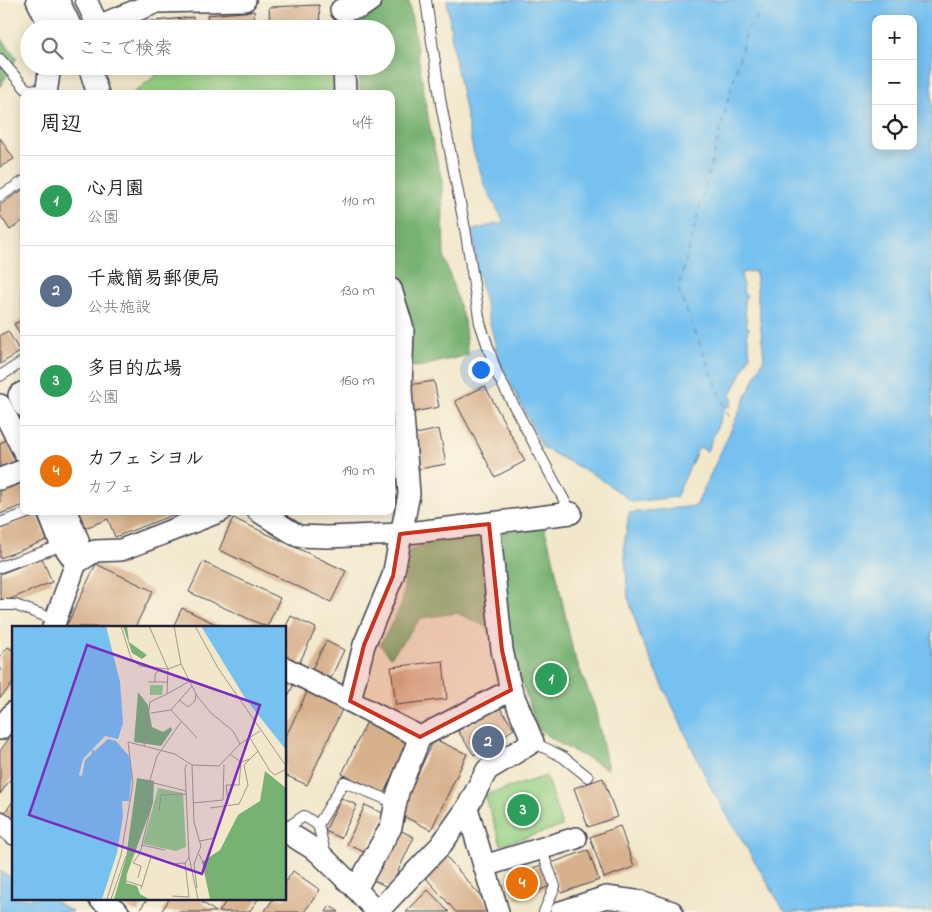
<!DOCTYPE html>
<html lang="ja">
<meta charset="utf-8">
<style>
body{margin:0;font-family:"Indie Flower","Klee One",sans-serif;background:#f6f6f6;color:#222}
.controls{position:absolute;right:15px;top:15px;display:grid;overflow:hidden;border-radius:10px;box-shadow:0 2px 12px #0003}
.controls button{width:45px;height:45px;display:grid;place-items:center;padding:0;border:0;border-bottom:1px solid #e0e0e0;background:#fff;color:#222;font:25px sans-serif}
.you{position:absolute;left:480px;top:369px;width:18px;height:18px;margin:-12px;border:4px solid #fff;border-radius:50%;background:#1a73e8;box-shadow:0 0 0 8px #1a73e833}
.badge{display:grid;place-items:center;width:32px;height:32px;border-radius:50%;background:#7c3aed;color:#fff;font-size:16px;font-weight:700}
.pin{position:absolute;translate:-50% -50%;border:2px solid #fff;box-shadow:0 1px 5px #0006}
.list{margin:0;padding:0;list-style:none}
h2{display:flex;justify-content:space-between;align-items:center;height:65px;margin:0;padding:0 20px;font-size:21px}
h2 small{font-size:16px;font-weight:400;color:#767676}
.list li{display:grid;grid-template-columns:32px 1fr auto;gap:15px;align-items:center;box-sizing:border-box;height:90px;padding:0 20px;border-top:1px solid #e0e0e0}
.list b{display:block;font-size:19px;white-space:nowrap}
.list p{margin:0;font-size:16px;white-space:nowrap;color:#767676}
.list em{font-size:16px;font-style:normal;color:#767676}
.icon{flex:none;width:28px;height:28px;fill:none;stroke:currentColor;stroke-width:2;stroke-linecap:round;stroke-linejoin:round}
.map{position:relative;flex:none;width:932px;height:912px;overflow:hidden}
.search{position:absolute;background:#fff;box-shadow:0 2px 12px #0003;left:20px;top:20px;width:375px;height:55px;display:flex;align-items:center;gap:12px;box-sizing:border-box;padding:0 18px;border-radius:28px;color:#767676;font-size:19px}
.panel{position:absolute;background:#fff;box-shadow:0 2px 12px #0003;left:20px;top:90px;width:375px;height:425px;border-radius:10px}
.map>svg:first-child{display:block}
.green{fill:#96d084;stroke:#5c7960}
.forest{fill:#78b272;stroke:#4d6a56}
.water{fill:#76c1f0;stroke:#4c7296;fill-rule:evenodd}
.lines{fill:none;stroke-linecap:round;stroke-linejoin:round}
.ferry{stroke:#3f5a7a;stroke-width:1;stroke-dasharray:6 5;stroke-linecap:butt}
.building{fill:#d7b08c}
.lane-casing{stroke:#414051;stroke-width:12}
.street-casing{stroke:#414051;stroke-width:24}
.lane{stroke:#fff;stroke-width:10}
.street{stroke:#fff;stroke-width:21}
.marked{fill:#c8321e;fill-opacity:0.2;stroke:#c8321e;stroke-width:4;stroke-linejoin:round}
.inset-river{fill:none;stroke:#76c1f0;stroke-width:2.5}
.inset-road{fill:none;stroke:#9f9891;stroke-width:1}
.view{fill:#7b2cbf;fill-opacity:0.15;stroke:#7b2cbf;stroke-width:2.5}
.inset-edge{fill:none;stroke:#22223b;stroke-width:2.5}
</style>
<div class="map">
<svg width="932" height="912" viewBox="0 0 932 912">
<rect width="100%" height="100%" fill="#fcf5e5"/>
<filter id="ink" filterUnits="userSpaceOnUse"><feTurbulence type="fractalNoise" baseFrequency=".02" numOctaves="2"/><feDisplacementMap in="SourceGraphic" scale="10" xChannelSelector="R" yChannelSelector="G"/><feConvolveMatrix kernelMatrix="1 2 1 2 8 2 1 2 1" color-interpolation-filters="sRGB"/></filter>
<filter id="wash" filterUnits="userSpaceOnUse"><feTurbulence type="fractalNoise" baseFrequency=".0096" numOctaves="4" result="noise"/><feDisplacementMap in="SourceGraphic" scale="20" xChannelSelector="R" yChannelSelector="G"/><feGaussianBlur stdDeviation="1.12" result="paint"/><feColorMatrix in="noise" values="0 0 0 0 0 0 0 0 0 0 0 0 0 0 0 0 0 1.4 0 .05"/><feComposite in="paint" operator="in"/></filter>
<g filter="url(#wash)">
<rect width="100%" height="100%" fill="#f2e7cb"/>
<!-- green -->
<g class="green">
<path d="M188 66H332L334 94H132L164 69Z"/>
<path d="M546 776 562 826 501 845 485 795Z"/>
</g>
<!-- forest -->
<g class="forest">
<path d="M355 0 409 1 432 140 442 181 444 256 464 321 468 355 423 366 391 369V94H360L359 66H386V29H357Z"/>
<path d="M0 36 17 58 0 87Z"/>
<path d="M544 527 552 553 573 652 595 708 608 769 560 744 537 728 513 656 485 626 457 613 421 618 391 657 380 645 402 604 408 551 429 541Z"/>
</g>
<!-- water -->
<g class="water">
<path d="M447 0H932V912H785L711 788 641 639 628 596 624 546 629 513 696 506 764 358 755 271 741 273 744 295H746L747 298 744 299 747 328H750L747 331 750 355 730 397 733 399 730 407 726 406 707 451 699 447 676 497 632 502 598 477 543 448 500 363 477 271 473 230 504 222 485 186 473 150 453 49ZM876 19H913V146H876Z"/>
<path d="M0 871 14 879V898H49L73 912H0Z"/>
</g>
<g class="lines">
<!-- ferry -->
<path class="ferry" d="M729 417 678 289 747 29 771 0"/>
</g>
<g id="blocks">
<!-- building -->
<g class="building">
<path d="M319 5 320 27 270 29 269 7Z"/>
<path d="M254 11 255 29H209L207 15Z"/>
<path d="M193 17 194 29H146L145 22Z"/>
<path d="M0 138 14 159 0 167Z"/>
<path d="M24 189V220L10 230 0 215V205Z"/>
<path d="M24 319V341L14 324Z"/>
<path d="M8 331 20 352 0 364V335Z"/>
<path d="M434 381 439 407 414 412 409 385Z"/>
<path d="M485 386 525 461 495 477 455 401Z"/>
<path d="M439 429 446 464 419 469 412 435Z"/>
<path d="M7 440 16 464 0 470V443Z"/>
<path d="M24 481V505L0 514V484Z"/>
<path d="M69 511H183L115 537 108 519 77 531Z"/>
<path d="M37 515 47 540 0 558V529Z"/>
<path d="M233 518 346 571 331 602 219 550Z"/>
<path d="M42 558 52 582 3 602 0 594V574Z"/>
<path d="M203 562 280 598 267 627 189 592Z"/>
<path d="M96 564 153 591 135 627H66Z"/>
<path d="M182 608 222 627H173Z"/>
<path d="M291 616 316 628 296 670 285 665V628Z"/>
<path d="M326 641 344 650 330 680 311 671Z"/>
<path d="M8 647 14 651V682L0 698V656Z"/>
<path d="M443 661 447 699 396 705 391 667Z"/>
<path d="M285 677 295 682 285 702Z"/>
<path d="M309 688 344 705 307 785 285 775V733L287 734Z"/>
<path d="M498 705 514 729 474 755 458 731Z"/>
<path d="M369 717 411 736 384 793 342 774Z"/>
<path d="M14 732V779L12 777 0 794V751Z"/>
<path d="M434 739 467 754 431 830 399 814Z"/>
<path d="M603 778 617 817 588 827 574 788Z"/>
<path d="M341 798 357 805 341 838 325 831Z"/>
<path d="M14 800V823L3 815Z"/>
<path d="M365 805 385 814 366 853 347 844Z"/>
<path d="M391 826 414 837 390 888 366 877Z"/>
<path d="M620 826 634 867 604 878 590 837Z"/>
<path d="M588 850 599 880 561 893 551 863Z"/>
<path d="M446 856 490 907 485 912H456L424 876Z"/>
<path d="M541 865 550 886 517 899 508 878Z"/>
<path d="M293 871 320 890 304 912H264L274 898H285V883Z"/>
<path d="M428 890 449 912H406Z"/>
<path d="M117 898H148L138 912H134L117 899Z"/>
<path d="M170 898H205L202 902 216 912H161Z"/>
<path d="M228 898H259L249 912H219Z"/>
<path d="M604 903 607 912H579Z"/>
<path d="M330 906 339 912H326Z"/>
</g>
</g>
</g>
<g filter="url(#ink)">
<use href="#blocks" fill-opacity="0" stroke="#414051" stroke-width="1"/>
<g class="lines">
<!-- lane casing -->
<g class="lane-casing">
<g id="lane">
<path d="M426 0 441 104 466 234 480 323 497 374 571 513"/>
<path d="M0 59 26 89 46 92"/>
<path d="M0 196 24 181"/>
<path d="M0 376 24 361"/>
<path d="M0 523 33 511"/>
<path d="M0 567 63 545"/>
<path d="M0 605H15L56 620"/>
<path d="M533 742 563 757 588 777"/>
<path d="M285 829 304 816 318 825"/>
<path d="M541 849 555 886 544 912"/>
<path d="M326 855 318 825 344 782 396 803"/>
</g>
</g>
<!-- street casing -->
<g class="street-casing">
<g id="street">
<path d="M37 0 51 29"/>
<path d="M58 0 72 29"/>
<path d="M86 0 98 26"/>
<path d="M341 10 361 7 371 0"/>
<path d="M97 29 98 26 157 2 245 0"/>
<path d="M89 66 98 94"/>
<path d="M344 66 345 94"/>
<path d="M46 94 50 66"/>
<path d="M24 392 19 395 24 406"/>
<path d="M0 405 24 452"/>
<path d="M0 479 24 470"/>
<path d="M48 511 59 539 76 563"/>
<path d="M66 511 78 540 76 563"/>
<path d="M258 511 298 536 327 537 400 534 571 513"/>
<path d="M489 524 502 650 511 690 533 742 487 770 467 808 498 912"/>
<path d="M53 627 76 563 95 551 121 550 221 511"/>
<path d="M285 668 420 737 511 690"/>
<path d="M350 701 364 645 393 576 409 494 401 390 403 329 391 289"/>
<path d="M0 729 14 712"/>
<path d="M0 822 14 834"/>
<path d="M285 831 317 851 356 889 377 912"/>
<path d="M484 866 576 838"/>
<path d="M356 889 391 827 398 792 420 737"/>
<path d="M99 898 118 912"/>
<path d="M377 912 441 845 467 808"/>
<path d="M561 912 606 897 643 902 672 912"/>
</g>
</g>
<!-- lane -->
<use href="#lane" class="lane"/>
<!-- street -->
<use href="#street" class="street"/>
</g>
</g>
<!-- marked area -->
<path class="marked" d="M489 524 502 650 511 690 420 737 350 701 364 645 393 576 400 534Z"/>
<!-- overview -->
<g transform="translate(12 626)">
<rect width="274" height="274" fill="#f2e7cb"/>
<path d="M138 59H151L150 69H138ZM146 162 171 167 174 221 164 225 131 218Z" fill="#96d084"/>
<path d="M111 0H115L117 16 135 29 130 33 120 27ZM126 66 136 79 140 101 151 106 159 101 160 104 149 120 122 116ZM253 145 274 162V273H198L190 236 208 224 226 189 248 175ZM125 152 142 155 141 177 115 248 114 257 125 260 128 268 137 273H102L114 232Z" fill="#78b272"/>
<path d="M0 0H94L108 56 111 97 106 113 93 110 71 133 67 149 70 150 73 134 96 113 104 115 117 130 120 149 117 175H110L111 190 105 227 90 273H0ZM189 0H274V124L233 72Z" fill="#76c1f0"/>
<path class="inset-river" d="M0 221 16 218 53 195 82 151 81 124"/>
<path class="inset-road" d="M109 0 119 32 128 40 156 43 169 38M162 0 169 38 185 70 199 87 221 105 228 118M183 0 206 42 274 140M136 56H155M143 56V48L148 43M155 68 178 55M167 74 176 81 183 75 184 68M159 84 180 60M139 87 159 84 185 112M169 96 145 130 136 161 139 181 128 227 161 238 173 237 177 231 173 142 175 138M238 112 258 145 263 149 274 143M132 120 138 76 155 68 156 43 137 0M219 129 229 136 238 133 246 125M180 139 182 196 189 220 182 238 185 262M138 156 174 165M214 159 216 178M214 159H227L229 136M181 177 211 174 212 139M198 182 227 178 236 159 232 139 238 133M147 185 149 169 174 168M188 215 203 212M129 219 153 224M187 228 203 261M177 231 186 273M126 252 129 240 121 237 128 227M108 253 130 260M129 263 139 231M160 270 177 271 173 237M95 273 109 229 121 157 116 116 163 128 180 139 207 140 228 118 248 105M99 273 114 230 127 225"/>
<path class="view" d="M75 19 248 79 190 248 17 189Z"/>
<rect width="274" height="274" class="inset-edge"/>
</g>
</svg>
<div class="controls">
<button>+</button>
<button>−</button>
<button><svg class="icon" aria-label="locate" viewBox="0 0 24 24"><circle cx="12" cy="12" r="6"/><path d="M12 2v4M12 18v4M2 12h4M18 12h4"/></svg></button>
</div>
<div class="you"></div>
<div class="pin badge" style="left:551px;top:679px;background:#2e9e5b">1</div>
<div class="pin badge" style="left:488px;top:742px;background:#5c6f8a">2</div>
<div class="pin badge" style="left:523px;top:810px;background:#2e9e5b">3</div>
<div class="pin badge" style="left:522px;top:883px;background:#e8710a">4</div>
<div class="search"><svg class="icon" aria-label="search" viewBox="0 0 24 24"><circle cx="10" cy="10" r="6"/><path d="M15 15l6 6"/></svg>ここで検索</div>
<section class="panel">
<h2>周辺<small>4件</small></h2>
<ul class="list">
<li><span class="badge" style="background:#2e9e5b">1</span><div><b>心月園</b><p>公園</p></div><em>110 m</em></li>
<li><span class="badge" style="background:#5c6f8a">2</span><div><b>千歳簡易郵便局</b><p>公共施設</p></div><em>130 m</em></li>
<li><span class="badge" style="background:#2e9e5b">3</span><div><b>多目的広場</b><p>公園</p></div><em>160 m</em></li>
<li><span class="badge" style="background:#e8710a">4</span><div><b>カフェ シヨル</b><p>カフェ</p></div><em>190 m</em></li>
</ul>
</section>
</div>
